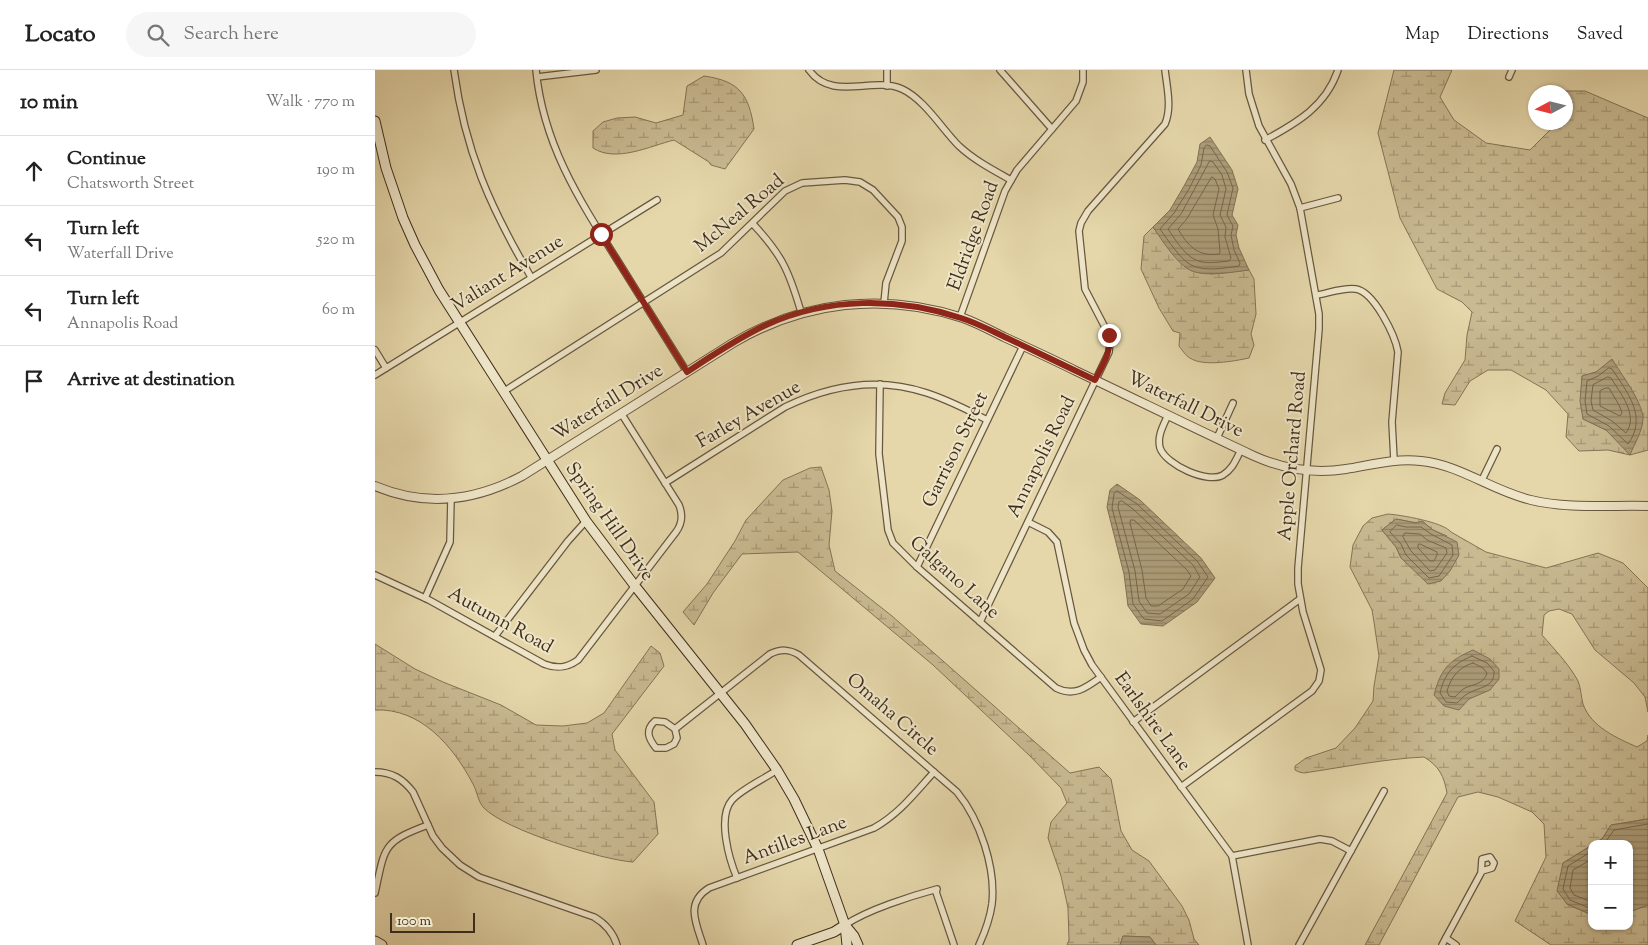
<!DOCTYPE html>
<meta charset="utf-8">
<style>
body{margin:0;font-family:"Sorts Mill Goudy",serif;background:#f6f6f6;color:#222}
.controls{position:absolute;right:15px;bottom:15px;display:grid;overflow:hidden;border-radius:10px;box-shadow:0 1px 4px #0004}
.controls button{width:45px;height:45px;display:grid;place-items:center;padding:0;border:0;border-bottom:1px solid #e0e0e0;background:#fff;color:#222;font:25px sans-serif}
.compass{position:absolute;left:1153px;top:15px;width:45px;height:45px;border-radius:50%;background:#fff;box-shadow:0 1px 4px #0004;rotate:263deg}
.scale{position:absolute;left:15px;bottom:12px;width:85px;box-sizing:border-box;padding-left:5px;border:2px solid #3f2e1c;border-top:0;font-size:14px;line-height:18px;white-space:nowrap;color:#3f2e1c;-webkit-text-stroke:4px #eee5c8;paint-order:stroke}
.stop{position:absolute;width:15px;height:15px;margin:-11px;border:4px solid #8f2418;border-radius:50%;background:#fff}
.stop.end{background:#8f2418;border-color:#fff;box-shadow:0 1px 5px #0008}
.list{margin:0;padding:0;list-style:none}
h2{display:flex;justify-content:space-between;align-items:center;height:65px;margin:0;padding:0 20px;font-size:21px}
h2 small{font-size:16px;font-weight:400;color:#767676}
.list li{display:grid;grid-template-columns:32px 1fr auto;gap:15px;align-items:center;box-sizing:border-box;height:70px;padding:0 20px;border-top:1px solid #e0e0e0}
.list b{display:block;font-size:19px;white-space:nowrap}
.list p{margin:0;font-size:16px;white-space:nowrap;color:#767676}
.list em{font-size:16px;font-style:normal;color:#767676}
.icon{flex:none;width:28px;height:28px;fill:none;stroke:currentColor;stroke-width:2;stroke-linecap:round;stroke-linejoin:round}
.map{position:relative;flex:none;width:1273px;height:875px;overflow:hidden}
header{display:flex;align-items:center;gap:30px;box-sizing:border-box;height:70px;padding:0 25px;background:#fff;border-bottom:1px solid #e0e0e0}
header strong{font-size:24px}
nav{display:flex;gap:28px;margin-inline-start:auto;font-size:18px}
.search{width:350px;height:45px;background:#f6f6f6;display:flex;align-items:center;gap:12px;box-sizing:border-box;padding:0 18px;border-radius:28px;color:#767676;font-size:19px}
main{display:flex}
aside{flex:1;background:#fff}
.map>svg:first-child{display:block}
.wetland{fill:url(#wetland-marsh);stroke:#847457;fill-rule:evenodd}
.water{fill:url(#water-rules);stroke:#817154}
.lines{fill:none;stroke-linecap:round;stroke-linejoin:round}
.shore{stroke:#76664b;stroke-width:1}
.minor-casing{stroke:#685840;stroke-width:8}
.tertiary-casing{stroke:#685840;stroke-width:10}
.secondary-casing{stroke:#3f2e1c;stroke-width:11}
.minor{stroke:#eee5c8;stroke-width:5.5}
.tertiary{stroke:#eee5c8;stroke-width:8}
.secondary{stroke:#eee5c8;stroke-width:9}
.route{stroke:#8f2418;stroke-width:6}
.labels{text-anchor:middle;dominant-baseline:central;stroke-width:4;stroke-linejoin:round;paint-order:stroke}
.street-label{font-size:19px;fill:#3f2e1c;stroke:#eee5c8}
</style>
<header>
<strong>Locato</strong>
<div class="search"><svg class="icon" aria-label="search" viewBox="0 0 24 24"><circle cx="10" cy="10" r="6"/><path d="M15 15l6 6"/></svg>Search here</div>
<nav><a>Map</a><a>Directions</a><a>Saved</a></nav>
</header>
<main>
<aside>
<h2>10 min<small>Walk · 770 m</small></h2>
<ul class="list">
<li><svg class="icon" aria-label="ahead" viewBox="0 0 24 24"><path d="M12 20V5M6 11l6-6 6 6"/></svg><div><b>Continue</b><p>Chatsworth Street</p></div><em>190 m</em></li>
<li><svg class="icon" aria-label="left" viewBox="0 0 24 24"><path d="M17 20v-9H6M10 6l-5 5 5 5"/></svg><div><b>Turn left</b><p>Waterfall Drive</p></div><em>520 m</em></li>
<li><svg class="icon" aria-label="left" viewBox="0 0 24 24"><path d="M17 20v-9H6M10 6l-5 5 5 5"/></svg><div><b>Turn left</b><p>Annapolis Road</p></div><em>60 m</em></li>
<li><svg class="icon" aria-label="arrive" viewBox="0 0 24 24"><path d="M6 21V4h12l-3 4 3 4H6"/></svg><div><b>Arrive at destination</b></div></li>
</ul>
</aside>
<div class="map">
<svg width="1273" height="875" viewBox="0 0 1273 875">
<defs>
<pattern id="wetland-marsh" width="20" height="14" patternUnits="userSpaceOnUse" patternTransform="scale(1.25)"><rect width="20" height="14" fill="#c9ba92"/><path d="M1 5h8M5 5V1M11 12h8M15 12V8" fill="none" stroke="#a59876"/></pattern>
<pattern id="water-rules" width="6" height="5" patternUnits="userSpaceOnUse" patternTransform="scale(1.25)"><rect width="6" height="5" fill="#ad9e7a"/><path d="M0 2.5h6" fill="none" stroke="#8e8163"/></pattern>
</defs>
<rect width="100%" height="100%" fill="#e5d7aa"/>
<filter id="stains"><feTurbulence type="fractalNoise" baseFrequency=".004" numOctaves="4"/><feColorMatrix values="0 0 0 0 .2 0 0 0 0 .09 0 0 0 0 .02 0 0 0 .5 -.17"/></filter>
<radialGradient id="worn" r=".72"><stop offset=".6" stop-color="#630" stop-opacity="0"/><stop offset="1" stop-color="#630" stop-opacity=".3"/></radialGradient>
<!-- wetland -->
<g class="wetland">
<path d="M1019 0H1077L1065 27 1079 50 1111 73 1155 80 1180 55 1181 53 1190 52V22H1189V21H1210L1273 48V380L1255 385 1233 380 1204 381 1191 367 1193 344 1171 320 1136 300H1113L1095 311 1080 335 1067 334 1070 323 1090 290 1092 265 1097 242 1087 232 1062 219 1025 148 1003 63ZM1221 302 1231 360 1208 349 1207 306Z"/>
<path d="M329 6C364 11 374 24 379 59L350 99 336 95 334 92 299 70C275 76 241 93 218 78V61L228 52 242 48 260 47 281 53 308 45 312 16Z"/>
<path d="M778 157 799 185 836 204 874 200 879 209 881 244 876 264 879 275 874 288C860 291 828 297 815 288 811 286 807 280 804 276L805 263 798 261 784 238 766 199 769 166Z"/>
<path d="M446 397 454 420 457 441 454 475 460 501 517 546 695 703 724 697 736 709 746 761 757 780 774 791 807 836 814 850 819 869 824 875H781L775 867 748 866 745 875H692L694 870 693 838 686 806 673 768 676 752 692 733 686 718 655 686 558 595 423 482 367 484 338 523 319 555 308 542 332 514 360 471 371 450 408 410 435 398Z"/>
<path d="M1013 444C1026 445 1068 452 1076 462L1111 482 1171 498 1223 483 1248 493 1273 518V642L1270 627 1259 613 1220 580 1197 544 1184 539 1174 541 1169 545 1167 565C1179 579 1194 594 1203 611 1206 618 1206 627 1208 634 1216 657 1242 668 1262 677L1272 671 1273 665V749L1236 755 1227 769 1217 774V775L1188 793 1192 834 1217 845V856H1254V842L1273 835V875H1176L1140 851 1171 787 1169 754 1157 742 1123 727 1103 722 1083 727 1004 875H990L1072 723C1069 706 1064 696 1049 687 1009 689 969 697 929 703L924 702 920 700V696L931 688 961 678 980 658 998 631 999 616 1004 586 999 552 997 540 975 497 978 475 988 456 997 448ZM1021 449 1042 453 1047 451 1058 460 1072 466 1026 488 1021 477 1007 460Z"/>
<path d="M0 574 40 599 68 612 126 635 161 655 188 656 212 653 229 643 276 576 285 583 289 596 237 664 240 680 279 732 283 764 258 792C227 790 130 760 109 738 103 732 102 721 98 714 78 676 46 638 0 640Z"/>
</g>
<!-- water -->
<g class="water">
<path d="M835 67 857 100 863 119 857 145 863 155 861 165 864 178 874 200C858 202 827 208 813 199 800 191 787 170 778 157L795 140 809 116 822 92 825 74Z"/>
<path d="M1237 289C1246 304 1267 331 1268 348 1268 361 1259 374 1255 385L1231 360 1208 349 1205 331 1207 306 1221 302Z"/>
<path d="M742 414 765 430 826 488 840 508 822 532 788 556 766 554 753 536 749 504 732 437 735 420Z"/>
<path d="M1021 449 1041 453 1047 451 1058 460 1082 472 1084 485 1075 501 1066 511 1053 514 1026 488 1021 477 1007 460Z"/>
<path d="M1098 580 1115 589 1124 599V609L1115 620 1094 629 1084 640 1069 636 1059 625C1066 599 1073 591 1098 580Z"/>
<path d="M1273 749V835L1254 842V774H1220L1227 769 1236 755Z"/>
<path d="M1217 775V845L1192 834 1182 821 1188 793Z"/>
<path d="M748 866 775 867 781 875H745Z"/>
</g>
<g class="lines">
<!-- shore -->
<g class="shore">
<path d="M832 75 835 76 852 102 858 118 852 145 858 156 856 165 859 180 865 193 864 196C849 198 830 202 816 195 806 190 792 169 785 159L799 143 814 119 826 95 829 78Z"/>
<path d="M835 91 838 92 847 105 851 119 845 145 851 157 850 167 856 188 854 191C843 192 829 195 819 189 809 184 799 168 793 159L806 144Z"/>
<path d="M837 107 840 109 844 119 838 145 843 159 845 182 844 184C823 187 813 176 803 159L811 150Z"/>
<path d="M1234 298 1237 299C1252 322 1273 347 1253 374L1234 356 1212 344 1210 331 1212 311 1223 306Z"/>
<path d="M1233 307 1236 308C1245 323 1264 345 1251 363L1237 351 1218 340 1216 331 1218 315Z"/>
<path d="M1231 318H1234L1244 335 1247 343 1245 346 1225 336V321Z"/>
<path d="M742 421 762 434 822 491 833 507 818 529 787 551 769 549 758 534 754 502 737 438 739 424Z"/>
<path d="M747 431 758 439 818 495 825 507 814 524 785 544 772 543 764 531 760 501 743 437 744 432Z"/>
<path d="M756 450H759L812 500 816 506 808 519 783 536H776L771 528 767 500 755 453Z"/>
<path d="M1022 455 1031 457H1046L1056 464 1077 475 1078 485 1064 506 1054 508 1031 485 1026 474 1015 462Z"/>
<path d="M1030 463 1045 464 1052 470 1071 478 1072 483 1060 500 1055 501 1036 481 1028 467Z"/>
<path d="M1045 474 1062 482V485L1059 491H1055L1043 478V475Z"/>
<path d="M1097 586 1112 593 1119 601C1120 618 1103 617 1092 624 1088 626 1085 631 1082 633L1071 632 1065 623C1070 603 1078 594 1097 586Z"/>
<path d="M1098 593 1108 598 1112 603C1109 614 1099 614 1090 618 1086 620 1083 624 1080 627L1074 626 1072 621C1076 607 1084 597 1098 593Z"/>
<path d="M1229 774 1239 760 1273 754"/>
<path d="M1217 781 1193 796 1188 819 1195 830 1217 839"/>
<path d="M1217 789 1198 800 1195 818 1199 825 1217 832"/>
</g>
<!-- minor casing -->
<g class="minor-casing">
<g id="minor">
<path d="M79 0C90 81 115 137 156 207"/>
<path d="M161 0C168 73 203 128 241 188 265 226 288 264 312 302"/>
<path d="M434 0C457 32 497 6 527 19 549 29 567 59 584 76 599 90 618 100 636 110"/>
<path d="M512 0V16"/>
<path d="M625 0 677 59"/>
<path d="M162 7 221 0"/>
<path d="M1134 7 1137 0"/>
<path d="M890 70C922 53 951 36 963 0"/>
<path d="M925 138 963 128"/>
<path d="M378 154C407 185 414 201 426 242"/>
<path d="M942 225C954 223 969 217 981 219 999 222 1020 265 1023 282L1017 352 1019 390"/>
<path d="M585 247 630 121 642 100 701 31 708 12V0"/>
<path d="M0 280 11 298"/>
<path d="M0 305 282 130"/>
<path d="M505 314 504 384 513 460 518 473 542 497 681 618C699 627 711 618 726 607"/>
<path d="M128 322 346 183 410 121 427 113 470 110 485 112 498 120 523 147 527 157V171L511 213 509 233"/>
<path d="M793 345C788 356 782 366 785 378 791 395 833 414 848 405 858 399 861 389 866 380"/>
<path d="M842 368 858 333"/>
<path d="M1107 410 1122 379"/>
<path d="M290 413 410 337C455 315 504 307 552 323 573 330 593 340 612 350"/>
<path d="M653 452 673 462 682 472 699 553 709 580 717 595 857 786 873 875"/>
<path d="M542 497 648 276"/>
<path d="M0 505 54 530 169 594C182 599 192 598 203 590L301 462C307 454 308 445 304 435L246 343"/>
<path d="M50 528 75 472 76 429"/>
<path d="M605 552 734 282 735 272 734 265 710 219 704 161 706 153 713 141 790 54C797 37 792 18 790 0"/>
<path d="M120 566 193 471 211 451"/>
<path d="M280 651 290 652 300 659 302 668 299 674 291 678H281C273 668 270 660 280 651Z"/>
<path d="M758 652 925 529"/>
<path d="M300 659 395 584C406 579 414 579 424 585L582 722C605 750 621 798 617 834 615 848 610 862 604 875"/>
<path d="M0 702C17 702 28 709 38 722L58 766 67 778 85 795 104 807 219 847C231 854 238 862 242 875"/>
<path d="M806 717 937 621 944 611 946 600 928 542 923 514V498L944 259V244L925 138 916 114 884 56 874 24 871 0"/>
<path d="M857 786 945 769 957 771 976 781"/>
<path d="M362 808C354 789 342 747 357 730 367 719 389 709 402 700"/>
<path d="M0 823C10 777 7 772 53 755"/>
<path d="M470 855C492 840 536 826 562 819L561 822 579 875"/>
<path d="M1071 868 1081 875"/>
<path d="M328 875C321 853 310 833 334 818L499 758C524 744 540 723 559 702"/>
<path d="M924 875 1009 721"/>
<path d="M1067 875 1106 803 1107 789 1115 787 1119 793 1117 798 1107 801"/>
</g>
</g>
<!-- tertiary casing -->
<g class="tertiary-casing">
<path id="tertiary" d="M0 416C50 437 100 431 147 406L358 273C429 231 509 222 588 248 602 253 615 260 629 267 653 278 677 289 701 301 760 329 819 358 879 386 908 399 939 404 971 399 996 395 1020 388 1046 391 1086 395 1117 421 1156 430 1192 439 1236 435 1273 436"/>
</g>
<!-- secondary casing -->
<g class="secondary-casing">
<g id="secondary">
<path d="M0 51 11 98 28 148 40 175 64 220 211 451 260 516 370 654 402 700 419 729 443 779 470 855 472 875"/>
<path d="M470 855 479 866 483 875"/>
<path d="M0 871 7 875"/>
<path d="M422 875 459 862 470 855"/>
</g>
</g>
<!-- minor -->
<use href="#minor" class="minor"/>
<!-- tertiary -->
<use href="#tertiary" class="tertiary"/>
<!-- secondary -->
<use href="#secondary" class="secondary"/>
</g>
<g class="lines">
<!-- route -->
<path class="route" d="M226 164 312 302C338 285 363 268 391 255 453 227 522 227 586 248 602 253 617 261 632 268 661 282 691 296 720 310 727 296 737 282 734 265"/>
</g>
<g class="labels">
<!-- street labels -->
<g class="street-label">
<text transform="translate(365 144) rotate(-40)">McNeal Road</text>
<text transform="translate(599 166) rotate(-70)">Eldridge Road</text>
<text transform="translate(133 204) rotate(-32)">Valiant Avenue</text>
<text transform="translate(233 333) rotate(-32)">Waterfall Drive</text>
<text transform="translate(810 335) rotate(26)">Waterfall Drive</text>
<text transform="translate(374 345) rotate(-30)">Farley Avenue</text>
<text transform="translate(581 380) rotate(-64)">Garrison Street</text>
<text transform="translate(918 386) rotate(-85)">Apple Orchard Road</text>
<text transform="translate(667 387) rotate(-64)">Annapolis Road</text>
<text transform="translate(234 452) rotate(55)">Spring Hill Drive</text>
<text transform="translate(579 508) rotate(42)">Galgano Lane</text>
<text transform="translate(125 551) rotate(29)">Autumn Road</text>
<text transform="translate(517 645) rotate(41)">Omaha Circle</text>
<text transform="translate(777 652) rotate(54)">Earlshire Lane</text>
<text transform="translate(420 771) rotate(-20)">Antilles Lane</text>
</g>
</g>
<rect width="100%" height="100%" filter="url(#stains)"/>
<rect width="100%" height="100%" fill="url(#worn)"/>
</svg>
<div class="controls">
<button>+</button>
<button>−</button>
</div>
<svg class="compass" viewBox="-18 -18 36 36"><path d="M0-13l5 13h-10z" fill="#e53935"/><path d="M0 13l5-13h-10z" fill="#767676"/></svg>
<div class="scale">100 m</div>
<div class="stop" style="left:226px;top:164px"></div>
<div class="stop end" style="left:734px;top:265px"></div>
</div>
</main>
